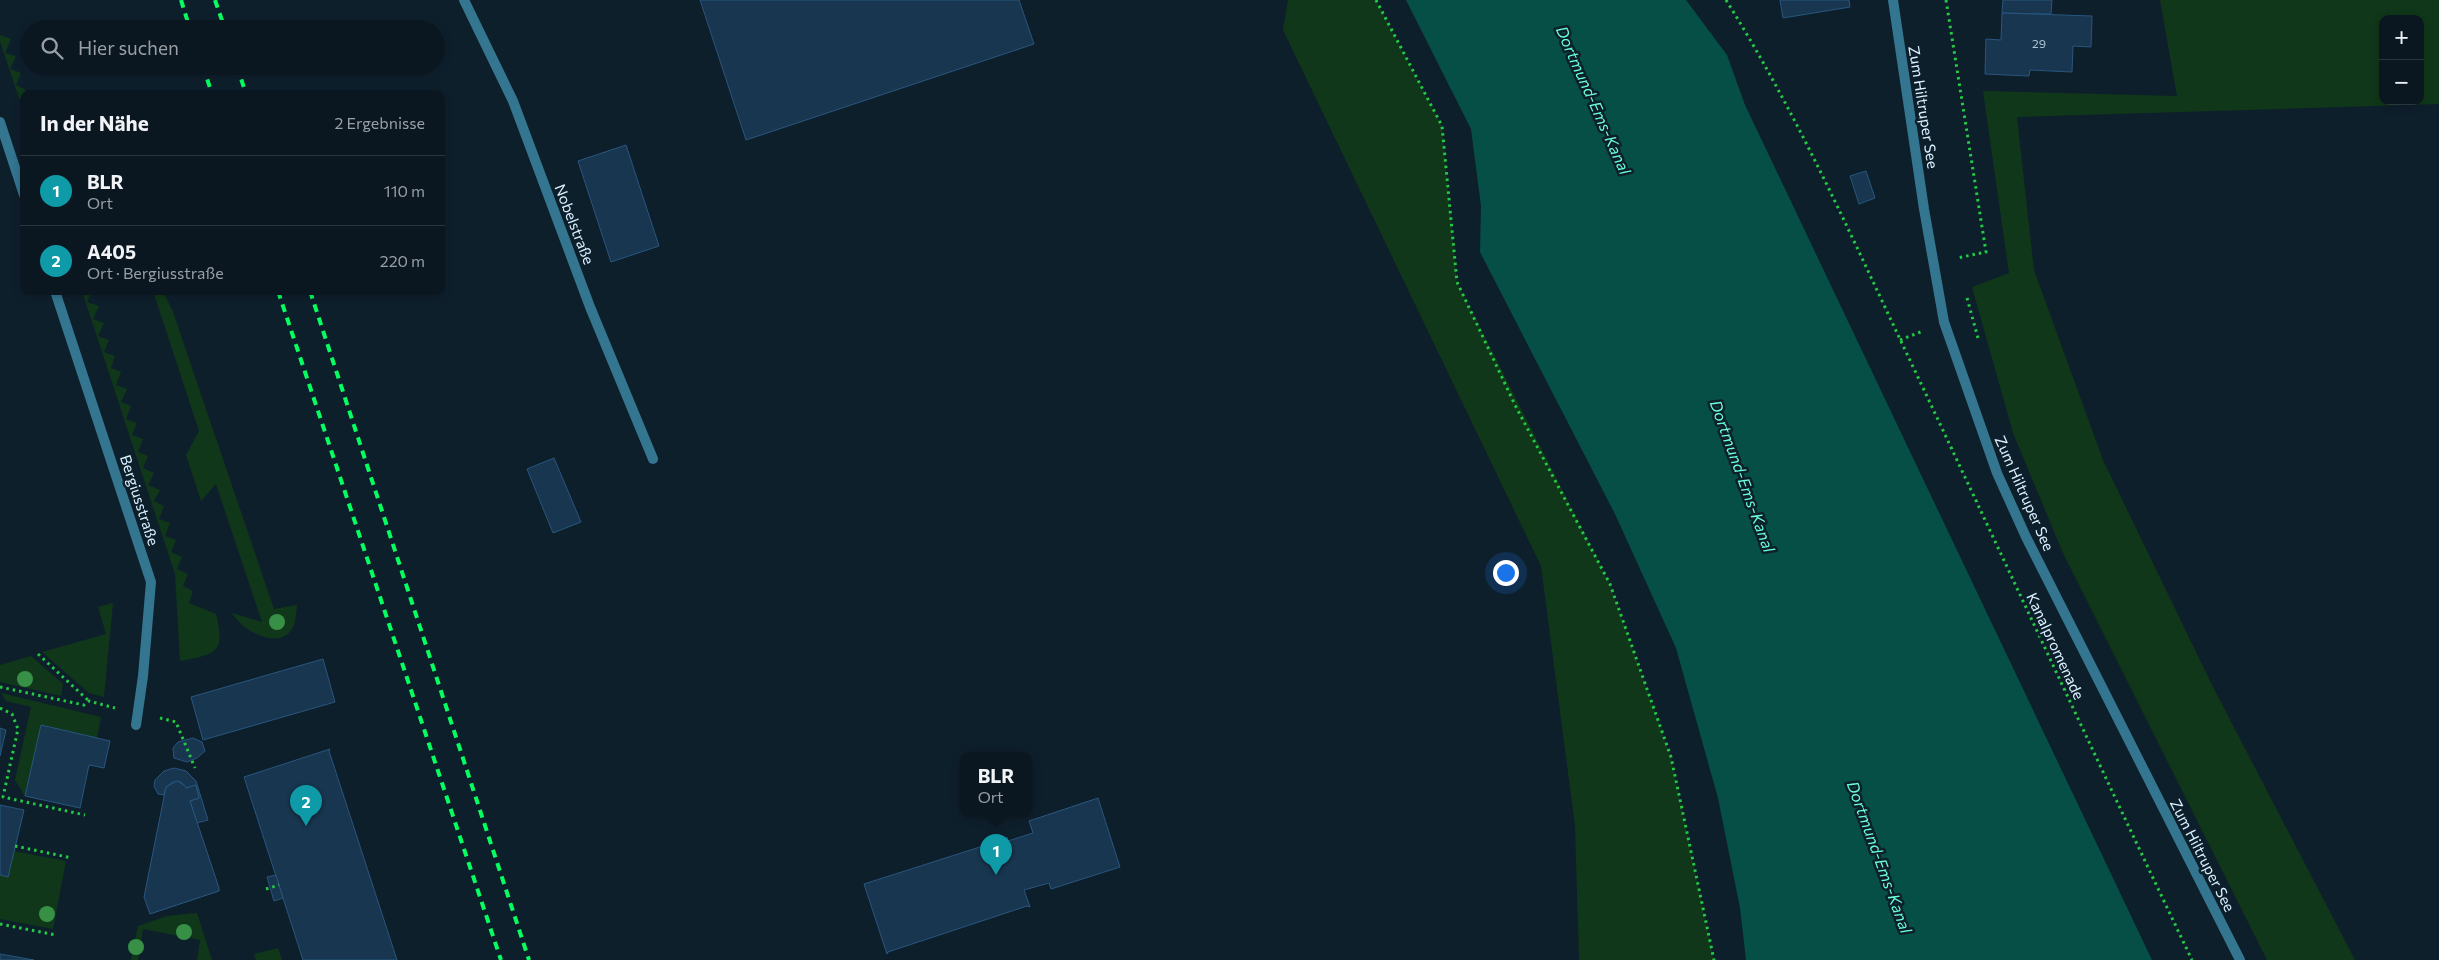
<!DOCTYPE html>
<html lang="de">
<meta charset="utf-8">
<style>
body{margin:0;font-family:Commissioner,sans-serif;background:#13202a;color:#f1f3f6}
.controls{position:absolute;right:15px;top:15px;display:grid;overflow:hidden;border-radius:10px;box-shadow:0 2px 8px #0003}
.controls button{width:45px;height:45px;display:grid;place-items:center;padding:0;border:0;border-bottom:1px solid #2a363f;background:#0a1721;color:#f1f3f6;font:25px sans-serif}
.you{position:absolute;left:1505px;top:572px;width:18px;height:18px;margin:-12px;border:4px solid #fff;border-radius:50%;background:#1a73e8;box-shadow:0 0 0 8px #1a73e833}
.badge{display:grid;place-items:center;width:32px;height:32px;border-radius:50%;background:#06ff60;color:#fff;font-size:16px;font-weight:700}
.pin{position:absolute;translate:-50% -41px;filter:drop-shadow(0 1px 2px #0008)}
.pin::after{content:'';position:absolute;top:26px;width:18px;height:15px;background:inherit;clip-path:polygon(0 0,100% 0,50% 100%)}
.popup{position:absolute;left:960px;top:752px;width:72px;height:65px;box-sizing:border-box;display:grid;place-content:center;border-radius:10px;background:#0a1721;filter:drop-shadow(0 1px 4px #0005);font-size:16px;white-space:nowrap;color:#999fa5}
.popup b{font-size:19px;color:#f1f3f6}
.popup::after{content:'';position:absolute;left:50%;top:100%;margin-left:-10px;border:10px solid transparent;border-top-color:#0a1721}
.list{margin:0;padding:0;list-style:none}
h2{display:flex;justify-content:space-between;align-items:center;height:65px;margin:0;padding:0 20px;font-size:21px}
h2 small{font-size:16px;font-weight:400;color:#999fa5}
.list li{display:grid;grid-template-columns:32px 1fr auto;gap:15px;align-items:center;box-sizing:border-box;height:70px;padding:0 20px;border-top:1px solid #2a363f}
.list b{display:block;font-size:19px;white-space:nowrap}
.list p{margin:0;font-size:16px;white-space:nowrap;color:#999fa5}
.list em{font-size:16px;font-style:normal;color:#999fa5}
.icon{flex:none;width:28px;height:28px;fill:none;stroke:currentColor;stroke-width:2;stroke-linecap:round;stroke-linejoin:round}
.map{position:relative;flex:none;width:2439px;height:960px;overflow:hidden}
.search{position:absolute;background:#0a1721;box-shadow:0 2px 8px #0003;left:20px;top:20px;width:425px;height:55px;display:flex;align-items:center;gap:12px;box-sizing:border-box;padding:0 18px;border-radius:28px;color:#999fa5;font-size:19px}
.panel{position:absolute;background:#0a1721;box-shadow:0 2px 8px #0003;left:20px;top:90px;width:425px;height:205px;border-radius:10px}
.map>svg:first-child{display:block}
.green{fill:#103719;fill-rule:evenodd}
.water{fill:#054f47}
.building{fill:#18364f;stroke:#28567e}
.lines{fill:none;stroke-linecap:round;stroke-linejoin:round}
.path{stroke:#23ca44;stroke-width:3;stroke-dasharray:2.5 4;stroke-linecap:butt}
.street{stroke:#347590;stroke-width:10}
.rail{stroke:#06ff60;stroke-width:4;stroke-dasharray:8 6;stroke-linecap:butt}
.tree{fill:#379045}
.labels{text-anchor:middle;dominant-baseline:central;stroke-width:5;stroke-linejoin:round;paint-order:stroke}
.number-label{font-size:12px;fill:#aac2d3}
.street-label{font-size:15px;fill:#daf1ff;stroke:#0e1f2c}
.water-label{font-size:16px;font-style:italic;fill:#68ffd5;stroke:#0e1f2c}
</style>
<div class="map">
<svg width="2439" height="960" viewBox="0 0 2439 960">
<rect width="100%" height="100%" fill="#0e1f2c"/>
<!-- green -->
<g class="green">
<path d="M1288 0H1376L1442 126 1457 282 1610 584 1671 757 1714 960H1579L1575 826 1541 566 1283 30Z"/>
<path d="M2160 0H2439V104L2017 117 2034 270 2103 460 2213 687 2355 960H2267L2063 553 2013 433 1972 287 2009 273 1983 91 2177 96ZM2383 19H2420V101H2383Z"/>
<path d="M0 35 11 39 5 53 16 56 10 69 21 73 16 85 26 90 21 102 24 103V113L0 41Z"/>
<path d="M82 291H92L87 302 99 306 93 319 104 323 98 336 109 340 104 352 115 356 111 368 121 372 116 385 127 389 121 402 131 406 126 419 137 423 132 435 143 439 138 452 148 456 143 468 154 473 148 485 160 490 154 501 164 506 159 519 170 523 165 536 176 540 171 552 182 557 177 569 188 574 183 586 193 591 189 603 216 614C226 653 216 654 180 661L175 574Z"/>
<path d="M153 291H163L173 312 274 609 297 605C296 614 296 627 288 634 272 647 241 629 232 613L262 622 216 484 201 501 186 455 199 431Z"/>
<path d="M113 603 104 697 89 693 42 652 106 634 98 607Z"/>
<path d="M31 656 63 684 61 696 0 682V665Z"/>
<path d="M1 693 101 717 97 738 41 725 25 796 15 780 31 707 6 701Z"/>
<path d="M14 851 66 861 53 929 0 919V875L8 877Z"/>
<path d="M197 913 212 960H197L200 940 143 929 138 960H131L138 926 167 916Z"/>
<path d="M278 948 282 960H256L254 954Z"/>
</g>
<!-- water -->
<path class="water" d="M1406 0H1686L1727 55 1745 105 2152 960H1746L1740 908 1718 798 1676 648 1615 514 1480 252 1481 206 1471 129Z"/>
<!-- building -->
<g class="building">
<path d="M700 0H1019L1034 44 746 140Z"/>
<path d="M1780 0H1849L1850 7 1783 18Z"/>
<path d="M2003 0H2052L2051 14 2002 13Z"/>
<path d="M2002 13 2092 16 2091 47 2073 46 2072 72 2030 70 2029 76 1985 74 1986 39 2001 40Z"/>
<path d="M626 145 659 246 611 262 578 161Z"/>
<path d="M1866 171 1875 198 1859 204 1850 176Z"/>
<path d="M554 458 581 522 553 533 527 469Z"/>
<path d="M323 659 335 702 203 740 191 697Z"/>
<path d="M41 725 110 741 104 768 89 765 80 808 25 796Z"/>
<path d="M0 728 6 730 0 756Z"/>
<path d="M193 738 202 742 205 751 197 758 187 762 174 758 173 748 178 742Z"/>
<path d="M330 749 329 751 397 960H303L244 777Z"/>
<path d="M174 768 186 771 196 781 208 820 197 823 190 801 199 798 196 785 186 788 181 782H173L166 787 164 795 158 794 154 786 155 780 164 771Z"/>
<path d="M177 781 184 785 186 788 196 785 199 798 190 801 219 888V891L150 914 144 897 166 787Z"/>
<path d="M1098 798 1120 867 1051 889 1049 883 1024 890 1030 907 1027 906 888 952 887 954 864 884 1005 839 1007 837 1008 841 1033 833 1029 821Z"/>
<path d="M0 805 24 810 8 877 0 875Z"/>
<path d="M276 875 283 898 274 901 267 877Z"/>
<path d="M0 954 34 960H0Z"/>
</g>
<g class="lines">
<!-- path -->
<g class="path">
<path d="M1376 0 1442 126 1457 282 1515 405 1610 584 1671 757 1714 960"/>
<path d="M1726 0C1800 118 1856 247 1916 373 2008 568 2099 765 2192 960"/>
<path d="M1946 0 1986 252 1957 258"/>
<path d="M1967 298 1978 338"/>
<path d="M1900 340 1923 331"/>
<path d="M38 654 89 701"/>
<path d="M0 687 84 705 89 701 115 708"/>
<path d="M0 708 12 714 18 729 3 797 85 815"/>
<path d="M160 718 176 722 195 768"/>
<path d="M15 846 72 858"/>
<path d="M266 889 279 885"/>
<path d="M0 924 56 935"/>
</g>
<!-- street -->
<g class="street">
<path d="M464 0 513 101 590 307 653 459"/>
<path d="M1893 0 1924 209 1944 322 1997 473 2026 537 2240 960"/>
<path d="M0 122 24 195"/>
<path d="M55 291 151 582 143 676 136 725"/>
</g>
<!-- rail -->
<g class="rail">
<path d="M181 0 190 29"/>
<path d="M215 0 225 29"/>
<path d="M203 66 212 94"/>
<path d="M237 66 246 94"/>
<path d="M278 291 501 960"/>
<path d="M310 291 529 960"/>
</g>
</g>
<!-- trees -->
<g class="tree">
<circle cx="277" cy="622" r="8"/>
<circle cx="25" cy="679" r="8"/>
<circle cx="47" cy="914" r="8"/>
<circle cx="184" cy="932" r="8"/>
<circle cx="136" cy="947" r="8"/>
</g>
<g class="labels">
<!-- number labels -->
<g class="number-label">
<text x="2039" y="43">29</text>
</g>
<!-- street labels -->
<g class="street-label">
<text transform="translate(1924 107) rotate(81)">Zum Hiltruper See</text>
<text transform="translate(575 224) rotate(69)">Nobelstraße</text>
<text transform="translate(2025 493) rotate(66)">Zum Hiltruper See</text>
<text transform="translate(140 500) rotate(72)">Bergiusstraße</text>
<text transform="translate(2056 646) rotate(65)">Kanalpromenade</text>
<text transform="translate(2203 855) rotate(63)">Zum Hiltruper See</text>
</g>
<!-- water labels -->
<g class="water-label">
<text transform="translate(1594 100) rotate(66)">Dortmund-Ems-Kanal</text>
<text transform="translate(1743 476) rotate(70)">Dortmund-Ems-Kanal</text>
<text transform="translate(1880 857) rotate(70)">Dortmund-Ems-Kanal</text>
</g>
</g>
</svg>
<div class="controls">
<button>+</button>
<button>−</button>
</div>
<div class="you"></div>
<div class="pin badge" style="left:996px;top:875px;background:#0f9aa8">1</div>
<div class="popup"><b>BLR</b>Ort</div>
<div class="pin badge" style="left:306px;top:826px;background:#0f9aa8">2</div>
<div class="search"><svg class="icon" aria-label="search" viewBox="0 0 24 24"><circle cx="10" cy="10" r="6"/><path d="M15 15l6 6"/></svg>Hier suchen</div>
<section class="panel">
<h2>In der Nähe<small>2 Ergebnisse</small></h2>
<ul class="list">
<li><span class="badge" style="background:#0f9aa8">1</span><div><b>BLR</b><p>Ort</p></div><em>110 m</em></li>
<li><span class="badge" style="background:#0f9aa8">2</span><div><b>A405</b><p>Ort · Bergiusstraße</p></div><em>220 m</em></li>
</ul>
</section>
</div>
